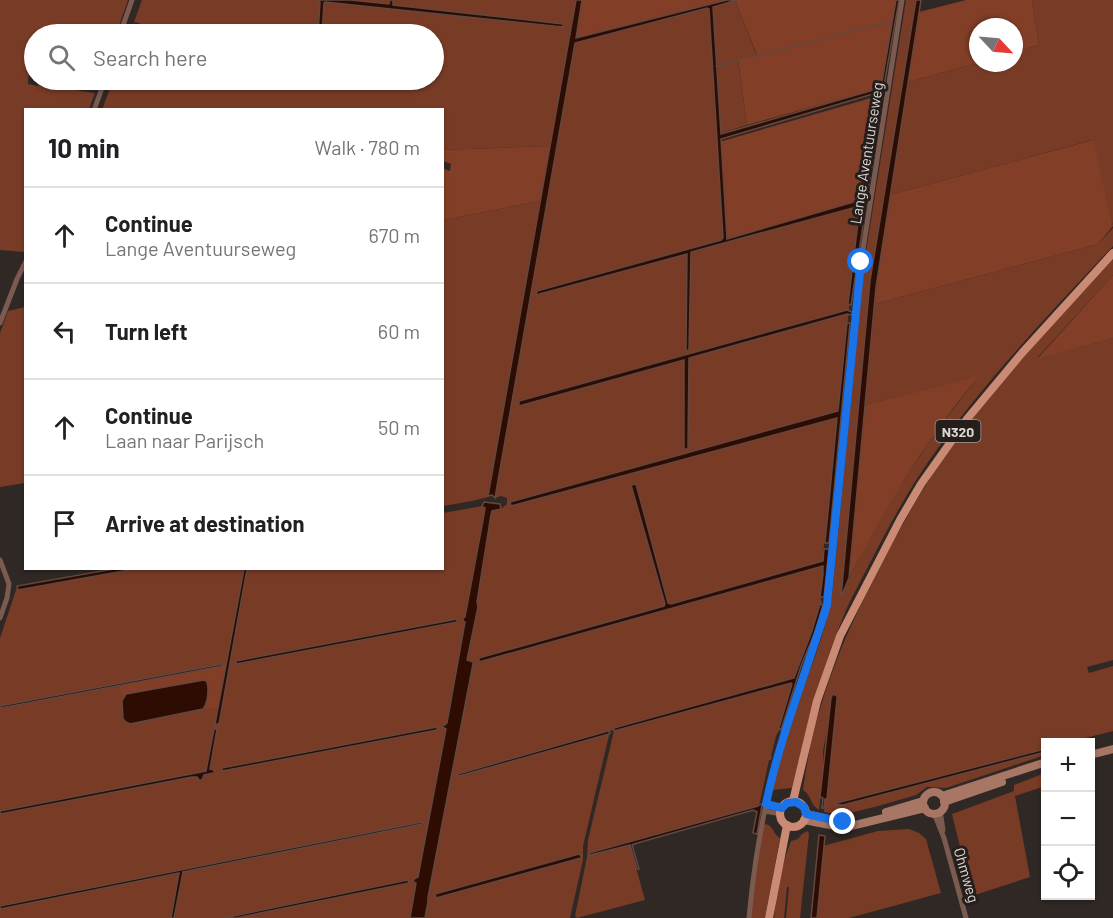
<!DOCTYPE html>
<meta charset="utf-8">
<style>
body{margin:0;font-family:Barlow,sans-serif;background:#f2f2f2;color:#202124}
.controls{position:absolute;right:18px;bottom:18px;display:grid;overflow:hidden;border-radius:0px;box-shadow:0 2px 4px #0004}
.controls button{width:54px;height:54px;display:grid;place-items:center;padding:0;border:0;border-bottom:2px solid #e0e0e0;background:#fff;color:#202124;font:30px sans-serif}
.compass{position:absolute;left:969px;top:18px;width:54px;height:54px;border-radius:50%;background:#fff;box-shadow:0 2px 4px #0004;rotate:116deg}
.stop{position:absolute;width:18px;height:18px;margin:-14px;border:4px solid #1a73e8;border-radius:50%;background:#fff}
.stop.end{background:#1a73e8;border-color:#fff;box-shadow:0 2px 6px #0008}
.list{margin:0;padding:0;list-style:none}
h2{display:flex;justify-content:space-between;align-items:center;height:78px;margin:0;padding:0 24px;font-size:26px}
h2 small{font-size:20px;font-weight:400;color:#757577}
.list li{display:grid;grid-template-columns:39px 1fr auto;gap:18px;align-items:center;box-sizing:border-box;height:96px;padding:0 24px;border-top:2px solid #e0e0e0}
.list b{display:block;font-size:22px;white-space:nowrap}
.list p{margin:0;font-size:20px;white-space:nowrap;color:#757577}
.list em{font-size:20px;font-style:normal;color:#757577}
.icon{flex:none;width:33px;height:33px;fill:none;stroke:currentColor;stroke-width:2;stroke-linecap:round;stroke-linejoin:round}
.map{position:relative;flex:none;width:1113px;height:918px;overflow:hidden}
.search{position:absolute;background:#fff;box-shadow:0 2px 4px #0004;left:24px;top:24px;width:420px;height:66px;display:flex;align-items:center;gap:15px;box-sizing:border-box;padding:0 21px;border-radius:33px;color:#757577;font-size:22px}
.panel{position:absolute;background:#fff;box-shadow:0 2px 4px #0004;left:24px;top:108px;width:420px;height:462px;border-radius:0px}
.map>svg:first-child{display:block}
.green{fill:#773b26}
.forest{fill:#823e26}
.water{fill:#2f0c02;stroke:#624841;stroke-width:1.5}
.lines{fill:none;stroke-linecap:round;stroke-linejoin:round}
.stream{stroke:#624841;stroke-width:1.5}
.street{stroke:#7b5b50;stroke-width:5}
.secondary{stroke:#a87665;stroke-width:8}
.primary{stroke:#cb8a74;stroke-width:8}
.route{stroke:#1a73e8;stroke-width:8}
.labels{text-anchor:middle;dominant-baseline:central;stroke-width:6;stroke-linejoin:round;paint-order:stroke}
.shield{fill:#261e1b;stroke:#a49e9c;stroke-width:1.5}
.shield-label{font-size:14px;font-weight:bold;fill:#dad5d3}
.street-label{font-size:15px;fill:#dad5d3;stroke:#261e1b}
</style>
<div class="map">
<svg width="1113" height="918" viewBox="0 0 1113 918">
<rect width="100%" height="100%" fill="#302825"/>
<!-- green -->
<g class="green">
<path d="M0 0H128L116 34H34V67H29L28 84 38 86 39 80H74L73 89 61 88 95 93 89 109 26 110V248L24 252 0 250Z"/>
<path d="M142 0H576L550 146 443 150 442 110H102L113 80H434V34H184V32L168 27 167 31 137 29 140 23 134 22Z"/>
<path d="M735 0 757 56 738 61 747 125 718 134 725 240 861 200 853 268 830 500 823 553V574L820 597 822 603 794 678 614 728V730L610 731 583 846V860L570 918H425L428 902V897L473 664V662L467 660 478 607 477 602 491 515 492 511 501 509 507 504V498L501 496 495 498 575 40Z"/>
<path d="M906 0H916L870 281 841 594 870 537 894 495 937 430 978 377 865 405 875 304 1098 244 1113 228V246C1052 311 990 375 938 448 913 482 892 520 873 557 864 575 854 592 846 610 822 667 808 728 792 788L770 790C780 762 788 734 797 706 810 669 825 634 832 596L865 258Z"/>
<path d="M1032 0H1113V226L1092 140 890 195 908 82 978 63H1014V52L1039 45Z"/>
<path d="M540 201 488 497 472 501 443 506V220Z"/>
<path d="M1113 259V275L1037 358 1113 338V660L1087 667 1089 673 1113 666V731L1069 742H1046L1045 749 836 804 843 805 1045 752V755L946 788 927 787 916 795 882 805 842 815 824 812 825 799 827 798 837 699V696L834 695 831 698 830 715 823 751V773L819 810C809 803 812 796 803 790 812 717 838 648 872 583 894 540 916 497 944 457 994 386 1054 323 1113 259Z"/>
<path d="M25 307V483L0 487V333L8 311Z"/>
<path d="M482 506 485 507 447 723 442 726 443 728 446 729 418 878 414 879 413 882 416 883 410 918H0V638L17 587 125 569 442 568 443 513Z"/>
<path d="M788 683 792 684 779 728 780 729 776 736 771 756H772L771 760H769L760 802 754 811 729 815 629 842 645 900 577 918 575 916 587 857 588 840 614 731Z"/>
<path d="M1045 773V786L1015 796 1030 877 972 896 952 814 1014 791V785Z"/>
<path d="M765 824C774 825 773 835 780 838L765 918H751L753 894 763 826Z"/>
<path d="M909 829 919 833 926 839 941 893 849 918H817L823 846 878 831Z"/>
<path d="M808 831 809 834 800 918H786L789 887H787L784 918H774C777 891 781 866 791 841L798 839 802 834Z"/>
</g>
<!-- forest -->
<g class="forest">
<path d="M582 0H726L575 40Z"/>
<path d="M735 0H896L881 88 747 125 738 60 757 55Z"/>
<path d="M966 0H1032L1039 45 1014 52V27H978V63L908 82 919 12Z"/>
<path d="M878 96 861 200 725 240 719 142Z"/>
<path d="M1093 140 1113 226 1098 244 875 304 878 271 890 195Z"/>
<path d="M550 146 540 201 443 220 442 168 450 171 451 164 443 161V150Z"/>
<path d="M1113 275V338L1037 359Z"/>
<path d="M979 376C927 438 886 506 849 578L865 405Z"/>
<path d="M227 664 219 708H205L206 705 126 694 123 697 119 685Z"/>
</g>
<!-- water -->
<g class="water">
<path d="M316 0H350L389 4 390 0H393V5L563 24V27L325 2 324 3 322 34H318L320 2Z"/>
<path d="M576 0H582L576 38 727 0H737L713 7 721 134 881 88 896 0H899L883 91 721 139 727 239 861 200 877 100 882 99 851 305 848 304 860 206 691 252 689 350 686 351 687 254 536 295 537 291 721 240 723 238 709 9 707 8 575 43 495 498 492 495 488 496Z"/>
<path d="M916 0H921L876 287 849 578 841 597 870 281Z"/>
<path d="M847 310 852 312V315L847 314 689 358 688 449H684V360L519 406V401Z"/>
<path d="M847 323H850L829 543H825L837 418 511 506 510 502 838 411Z"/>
<path d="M636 484 668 603 671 604 823 561 824 549H829L824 597H820L823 574V566L479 662V658L664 606 665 604 631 485Z"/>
<path d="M484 502 500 504 501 509 492 511 491 515 477 602 478 607 467 660 473 662V664L428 897V902L425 918H410L416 883 413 882 414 879 418 877 446 729 442 727 447 723 465 622 463 621V618L465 617 483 520 485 508 482 506Z"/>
<path d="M119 568 129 569V570L18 590 17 586Z"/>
<path d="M244 569H247L219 724H215Z"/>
<path d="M820 604 823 605 815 632 801 666 781 730 779 728 792 684 791 683 614 731V728L794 678 812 631Z"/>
<path d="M457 619V622L236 664V661Z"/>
<path d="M222 664V666L1 708 0 706Z"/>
<path d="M204 680 207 682C209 689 208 703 203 709L130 724 126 722 123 719 122 701 126 694Z"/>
<path d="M833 694 837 696V699L827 799H825L824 808H822L823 798 820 797 831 698Z"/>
<path d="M437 727V730L222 771V768Z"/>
<path d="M214 729H217L210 769 214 770V773L204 775 202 780H199L197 777H192L0 814V811L206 771Z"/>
<path d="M608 731 610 733 609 734 459 776 458 774Z"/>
<path d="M1045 749V752L843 805 833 804Z"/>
<path d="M760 804 762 805 757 834 753 833 757 812 753 810 634 844 632 845 639 869H637L630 845 590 855 589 854V853L758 806Z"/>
<path d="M422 822V824L183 872 174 918H171L179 873 0 909V906Z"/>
<path d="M819 835 825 836 817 918H811Z"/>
<path d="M579 854 581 856V858L436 898 435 894Z"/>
<path d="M408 880 409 883 236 918H224Z"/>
</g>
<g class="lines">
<!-- stream -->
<path class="stream" d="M716 66 892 21"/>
<!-- street -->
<g class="street">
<path d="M120 34 132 0"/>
<path d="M94 110 105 80"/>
<path d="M0 323 17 279 26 261"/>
<path d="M0 560 9 584 7 598 0 618"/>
<path d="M766 804 782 808"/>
<path d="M765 811 781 814"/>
<path d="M940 811 943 830"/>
<path d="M934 813 944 838 966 918"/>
<path d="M749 918C755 851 768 783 789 719 801 681 815 643 827 605L861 262 902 0"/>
</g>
<!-- secondary -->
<g class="secondary">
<path d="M1090 755 1113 749"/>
<circle cx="934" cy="803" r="11"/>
<path d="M942 796 1046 762"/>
<path d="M944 802 1002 782"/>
<path d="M886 812 923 801"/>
<path d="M806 814 836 821"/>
<path d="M804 820 835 826 847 827 925 808"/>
</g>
<!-- primary -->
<g class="primary">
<path d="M793 801 817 701 840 636 900 520 921 484 967 419 1022 353 1113 253"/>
<circle cx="793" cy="814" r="13"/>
<path d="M769 918 787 825"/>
</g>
</g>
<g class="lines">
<!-- route -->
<path class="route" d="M843 822 806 814 804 807 796 802 787 803 782 808 766 804C780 736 807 671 827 605L861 262"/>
</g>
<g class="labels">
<!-- shield labels -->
<rect class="shield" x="935.5" y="420" width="45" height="22" rx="4.5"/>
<g class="shield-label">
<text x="958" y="431">N320</text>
</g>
<!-- street labels -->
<g class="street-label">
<text transform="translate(866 153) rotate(-81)">Lange Aventuurseweg</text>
<text transform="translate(967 875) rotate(74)">Ohmweg</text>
</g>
</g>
</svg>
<div class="controls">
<button>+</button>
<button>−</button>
<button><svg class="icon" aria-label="locate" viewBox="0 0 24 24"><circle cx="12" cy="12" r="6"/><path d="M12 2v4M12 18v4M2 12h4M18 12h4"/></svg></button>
</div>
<svg class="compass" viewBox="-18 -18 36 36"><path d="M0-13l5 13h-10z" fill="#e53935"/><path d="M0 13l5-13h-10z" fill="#757577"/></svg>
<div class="stop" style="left:861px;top:262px"></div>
<div class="stop end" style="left:843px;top:822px"></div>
<div class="search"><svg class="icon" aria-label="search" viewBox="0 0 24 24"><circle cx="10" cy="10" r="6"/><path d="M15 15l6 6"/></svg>Search here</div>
<section class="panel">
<h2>10 min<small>Walk · 780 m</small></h2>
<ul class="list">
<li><svg class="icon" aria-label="ahead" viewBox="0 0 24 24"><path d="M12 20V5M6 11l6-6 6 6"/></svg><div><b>Continue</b><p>Lange Aventuurseweg</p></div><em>670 m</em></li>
<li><svg class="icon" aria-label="left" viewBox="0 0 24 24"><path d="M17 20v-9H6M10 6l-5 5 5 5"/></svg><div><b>Turn left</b></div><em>60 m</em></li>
<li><svg class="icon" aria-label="ahead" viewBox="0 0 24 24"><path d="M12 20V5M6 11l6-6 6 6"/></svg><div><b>Continue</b><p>Laan naar Parijsch</p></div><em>50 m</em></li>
<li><svg class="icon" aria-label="arrive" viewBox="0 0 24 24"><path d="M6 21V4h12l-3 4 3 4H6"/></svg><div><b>Arrive at destination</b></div></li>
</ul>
</section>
</div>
